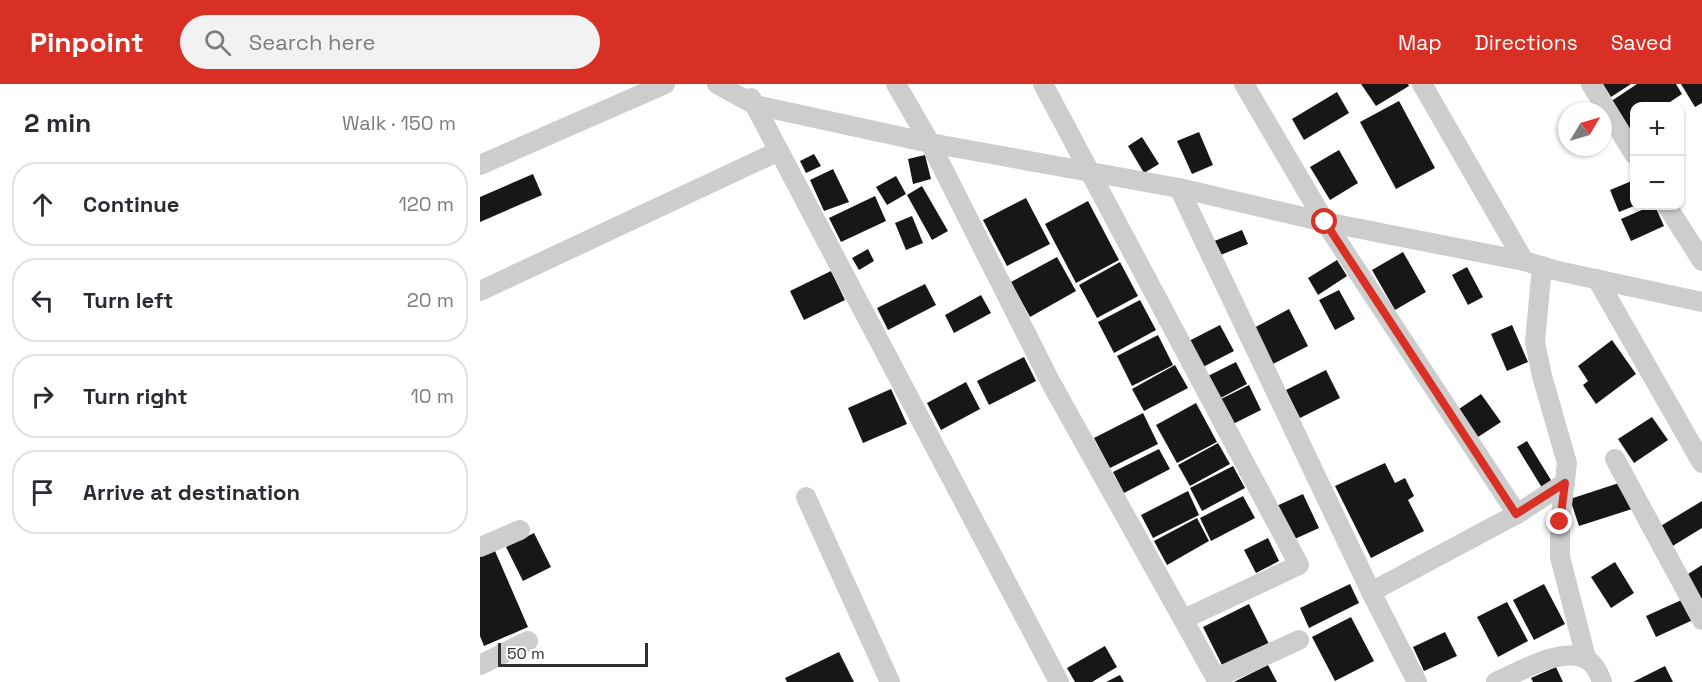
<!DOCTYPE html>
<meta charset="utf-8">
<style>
body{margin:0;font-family:"Space Grotesk",sans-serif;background:#f2f2f3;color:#2b2b33}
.controls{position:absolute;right:18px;top:18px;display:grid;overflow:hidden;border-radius:12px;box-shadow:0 2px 4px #0004}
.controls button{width:54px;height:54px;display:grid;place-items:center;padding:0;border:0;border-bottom:2px solid #e1e1e2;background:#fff;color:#2b2b33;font:30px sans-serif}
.compass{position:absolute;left:1078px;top:18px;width:54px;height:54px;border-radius:50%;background:#fff;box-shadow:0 2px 4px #0004;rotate:52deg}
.scale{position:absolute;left:18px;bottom:15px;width:150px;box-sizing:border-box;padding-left:6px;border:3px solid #303030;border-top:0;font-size:16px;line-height:21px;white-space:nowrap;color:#303030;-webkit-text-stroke:4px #fff;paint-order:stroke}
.stop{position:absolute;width:18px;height:18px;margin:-14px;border:4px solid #d93025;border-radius:50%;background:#fff}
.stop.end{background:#d93025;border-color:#fff;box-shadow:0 2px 6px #0008}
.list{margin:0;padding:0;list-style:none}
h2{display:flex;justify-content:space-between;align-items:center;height:78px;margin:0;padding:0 24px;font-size:26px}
h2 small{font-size:20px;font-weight:400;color:#7c7c81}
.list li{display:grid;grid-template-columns:39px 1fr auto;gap:18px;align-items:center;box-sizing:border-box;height:84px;margin:0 12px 12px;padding:0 12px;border:2px solid #e1e1e2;border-radius:24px}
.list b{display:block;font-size:22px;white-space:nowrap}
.list em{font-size:20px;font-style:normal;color:#7c7c81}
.icon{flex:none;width:33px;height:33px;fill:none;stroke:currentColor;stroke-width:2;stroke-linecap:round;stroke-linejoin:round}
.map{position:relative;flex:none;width:1222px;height:598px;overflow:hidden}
header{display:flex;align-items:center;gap:36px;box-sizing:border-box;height:84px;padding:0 30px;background:#d93025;color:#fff}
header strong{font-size:28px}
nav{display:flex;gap:33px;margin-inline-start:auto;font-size:21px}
.search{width:420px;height:54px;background:#f2f2f3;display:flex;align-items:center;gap:15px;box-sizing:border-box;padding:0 21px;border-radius:33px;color:#7c7c81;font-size:22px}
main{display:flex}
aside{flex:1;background:#fff}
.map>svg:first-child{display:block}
.building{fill:#171717}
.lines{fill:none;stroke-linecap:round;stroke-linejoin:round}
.minor{stroke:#cdcdcd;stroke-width:20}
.route{stroke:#d93025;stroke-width:8}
</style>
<header>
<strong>Pinpoint</strong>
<div class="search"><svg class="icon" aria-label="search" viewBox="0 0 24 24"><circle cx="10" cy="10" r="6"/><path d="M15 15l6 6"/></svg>Search here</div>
<nav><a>Map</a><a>Directions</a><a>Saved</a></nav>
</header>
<main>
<aside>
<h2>2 min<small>Walk · 150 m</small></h2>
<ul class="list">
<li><svg class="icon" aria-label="ahead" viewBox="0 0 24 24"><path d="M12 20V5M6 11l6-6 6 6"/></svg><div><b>Continue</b></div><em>120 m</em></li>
<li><svg class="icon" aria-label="left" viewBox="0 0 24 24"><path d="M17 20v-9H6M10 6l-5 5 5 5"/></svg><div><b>Turn left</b></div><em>20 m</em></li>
<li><svg class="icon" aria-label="right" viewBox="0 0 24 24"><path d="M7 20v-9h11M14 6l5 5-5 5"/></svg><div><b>Turn right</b></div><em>10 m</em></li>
<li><svg class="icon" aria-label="arrive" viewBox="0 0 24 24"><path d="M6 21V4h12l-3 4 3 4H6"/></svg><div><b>Arrive at destination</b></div></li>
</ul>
</aside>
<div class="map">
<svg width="1222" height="598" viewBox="0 0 1222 598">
<rect width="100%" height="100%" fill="#fff"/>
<!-- building -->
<g class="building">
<path d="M881 0H928L929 2 896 22Z"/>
<path d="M1123 0H1151L1131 13Z"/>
<path d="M1157 0H1196L1202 10 1184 22H1154V42L1148 46 1130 18Z"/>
<path d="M1201 0H1222V19L1215 23Z"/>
<path d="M857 8 869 29 824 56 812 35Z"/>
<path d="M919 17 955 84 916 105 880 38Z"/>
<path d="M1087 33V53L1080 35Z"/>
<path d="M719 48 733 81 712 90 697 57Z"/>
<path d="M662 53 679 80 664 89 648 62Z"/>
<path d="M859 66 878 99 850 116 830 83Z"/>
<path d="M334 70 341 82 326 89 320 77Z"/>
<path d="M445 71 451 95 433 100 428 75Z"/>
<path d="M353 85 369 118 344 127 330 96Z"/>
<path d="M53 90 62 111 0 138V113Z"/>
<path d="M416 92 426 110 407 121 396 103Z"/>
<path d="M1154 96V122L1139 128 1130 106Z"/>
<path d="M442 102 468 147 452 156 427 111Z"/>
<path d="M395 112 406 137 361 158 349 134Z"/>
<path d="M546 114 570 160 527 182 503 136Z"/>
<path d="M608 117 639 176 596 199 565 140Z"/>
<path d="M1171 122H1175L1184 142 1151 157 1141 135Z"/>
<path d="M432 132 443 159 426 166 415 139Z"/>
<path d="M762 146 768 160 738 172 732 158Z"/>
<path d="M388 165 394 177 379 186 372 174Z"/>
<path d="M923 168 946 208 915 226 892 186Z"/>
<path d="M577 173 596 207 550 233 531 198Z"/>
<path d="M857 176 867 192 838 211 828 194Z"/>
<path d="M640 178 658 212 617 234 599 201Z"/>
<path d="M987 183 1003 213 988 221 972 191Z"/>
<path d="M351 187 365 216 324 236 310 207Z"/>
<path d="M445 200 456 221 408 246 397 224Z"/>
<path d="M859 206 875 235 855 246 839 216Z"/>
<path d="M501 211 511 229 474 249 465 231Z"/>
<path d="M660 216 676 246 634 269 618 238Z"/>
<path d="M809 225 828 262 791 281 772 245Z"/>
<path d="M740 241 754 267 719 285 705 259Z"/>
<path d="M1032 241 1048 278 1027 287 1011 250Z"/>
<path d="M678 251 693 281 652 302 637 272Z"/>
<path d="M1132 256 1156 290 1116 320 1103 301 1108 297 1098 282Z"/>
<path d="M544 273 556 297 509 321 497 297Z"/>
<path d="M756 278 767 300 735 317 724 294Z"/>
<path d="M695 281 708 304 664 327 652 305Z"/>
<path d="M846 286 860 314 820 334 806 306Z"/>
<path d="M486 298 500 325 461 346 447 319Z"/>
<path d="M769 301 781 326 747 343 735 318Z"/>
<path d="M411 305 427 340 383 359 368 324Z"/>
<path d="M1001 310 1021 338 998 353 979 325Z"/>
<path d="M716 319 737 358 697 379 676 341Z"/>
<path d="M663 329 678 360 630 384 614 354Z"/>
<path d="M1172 333 1188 356 1154 379 1138 355Z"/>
<path d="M1047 357 1074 401 1064 407 1037 363Z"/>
<path d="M738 359 750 380 710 402 698 381Z"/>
<path d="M679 365 690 385 644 409 633 388Z"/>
<path d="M905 379 915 399 925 394 934 412 928 416 944 447 891 474 855 402Z"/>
<path d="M753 382 765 404 722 427 710 404Z"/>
<path d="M1142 398 1152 425 1099 442 1090 415Z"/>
<path d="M708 407 719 431 673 454 661 431Z"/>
<path d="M823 410 839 444 808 458 792 424Z"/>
<path d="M763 412 775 434 731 457 720 434Z"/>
<path d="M1222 417V444L1191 463 1179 443Z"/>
<path d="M717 434 729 457 687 481 674 457Z"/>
<path d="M54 449 71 483 43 497 26 463Z"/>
<path d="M788 454 799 477 776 489 764 466Z"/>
<path d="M12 460 48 543 4 562 0 552V465Z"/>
<path d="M1135 478 1154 509 1131 524 1111 493Z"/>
<path d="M1222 481V518L1205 492Z"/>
<path d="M870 500 879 519 829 544 820 524Z"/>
<path d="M1064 500 1085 540 1054 556 1033 516Z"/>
<path d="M1206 514 1215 535 1176 553 1166 532Z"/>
<path d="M1027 518 1048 557 1018 573 997 533Z"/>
<path d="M769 520 789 560 743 583 723 543Z"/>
<path d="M871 533 894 577 855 597 832 553Z"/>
<path d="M965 548 977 572 944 587 933 563Z"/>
<path d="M625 562 637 583 612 598H595L587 584Z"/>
<path d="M359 568 374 598H307L305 594Z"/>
<path d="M788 581 797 598H754Z"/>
<path d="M1185 582 1193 598H1153Z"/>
<path d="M1076 583 1083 598H1053L1051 594Z"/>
<path d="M640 591 644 598H626Z"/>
</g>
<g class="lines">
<!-- minor -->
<g class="minor">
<path d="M237 0 275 21 450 59 699 104 845 138 1044 177 1078 187 1222 218"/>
<path d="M416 0 450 59 571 299 738 598"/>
<path d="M563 0 819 481 704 535"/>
<path d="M764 0 845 138 1037 430 891 508"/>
<path d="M942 0 1044 177"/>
<path d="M1111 0 1154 70"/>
<path d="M271 14 579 598"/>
<path d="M0 81 185 0"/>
<path d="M699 104 891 508 937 598"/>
<path d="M1187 122 1222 177"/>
<path d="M1062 182 1055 258 1062 292 1087 379 1080 438V473L1106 574"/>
<path d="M1117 195 1222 379"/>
<path d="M0 207 299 67"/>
<path d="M1135 375 1222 536"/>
<path d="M326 413 410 598"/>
<path d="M1037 430 1085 399"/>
<path d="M0 463 40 446"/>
<path d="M0 581 48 557"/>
<path d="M736 594 819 556"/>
<path d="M1016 598C1039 588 1082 562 1106 575 1115 580 1119 589 1122 598"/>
</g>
</g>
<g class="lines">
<!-- route -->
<path class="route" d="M845 138 1036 430 1085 399 1080 438"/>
</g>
</svg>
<div class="controls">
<button>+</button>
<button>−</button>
</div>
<svg class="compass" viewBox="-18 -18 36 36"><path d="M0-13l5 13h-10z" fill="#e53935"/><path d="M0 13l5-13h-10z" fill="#7c7c81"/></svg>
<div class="scale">50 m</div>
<div class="stop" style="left:845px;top:138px"></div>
<div class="stop end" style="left:1080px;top:438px"></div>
</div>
</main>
